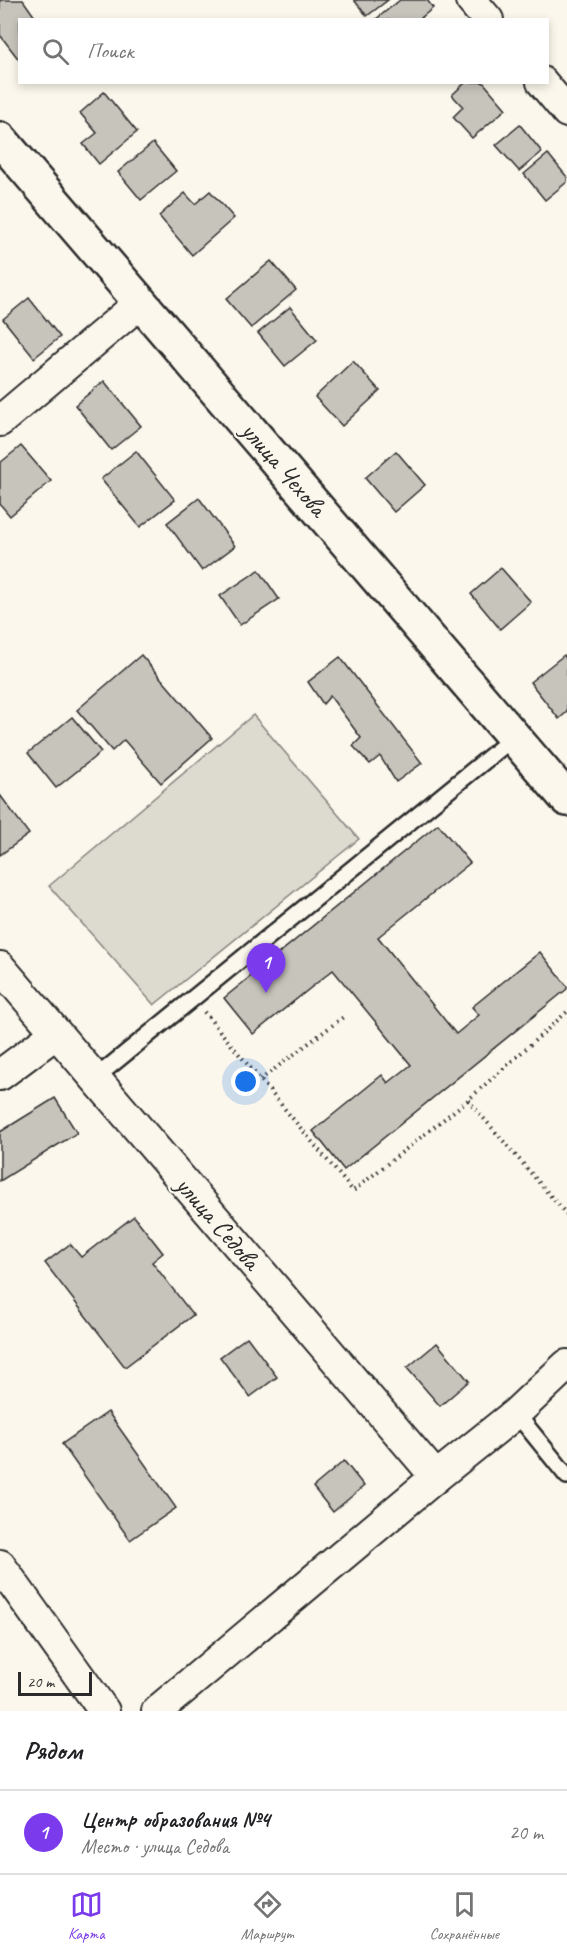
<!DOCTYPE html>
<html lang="ru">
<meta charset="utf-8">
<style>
body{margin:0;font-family:Caveat,sans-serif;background:#f6f6f6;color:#202124}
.scale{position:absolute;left:18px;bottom:15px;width:74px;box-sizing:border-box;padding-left:6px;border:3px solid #2b2b2b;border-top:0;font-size:16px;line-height:21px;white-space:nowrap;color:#2b2b2b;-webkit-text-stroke:4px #fbf7ec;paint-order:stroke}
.you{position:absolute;left:246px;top:1082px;width:21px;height:21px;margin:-15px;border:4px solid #fff;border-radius:50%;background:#1a73e8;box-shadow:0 0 0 9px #1a73e833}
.badge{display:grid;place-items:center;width:39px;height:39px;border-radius:50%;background:#7c3aed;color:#fff;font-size:20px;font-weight:700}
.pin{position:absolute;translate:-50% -50px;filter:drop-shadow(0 2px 3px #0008)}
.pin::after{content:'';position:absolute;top:32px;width:21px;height:18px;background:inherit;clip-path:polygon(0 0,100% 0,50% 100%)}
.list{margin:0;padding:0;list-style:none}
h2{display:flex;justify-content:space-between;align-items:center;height:78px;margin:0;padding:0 24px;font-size:26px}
h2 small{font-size:20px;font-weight:400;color:#757577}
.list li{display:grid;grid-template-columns:39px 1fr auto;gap:18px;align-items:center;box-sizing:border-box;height:84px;padding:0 24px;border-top:2px solid #e0e0e0}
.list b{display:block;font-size:22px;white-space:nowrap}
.list p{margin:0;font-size:20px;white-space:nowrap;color:#757577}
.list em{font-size:20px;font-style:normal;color:#757577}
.icon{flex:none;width:33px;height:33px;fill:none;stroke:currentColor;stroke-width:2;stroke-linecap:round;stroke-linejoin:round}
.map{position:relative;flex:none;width:567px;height:1711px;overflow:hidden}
.search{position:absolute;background:#fff;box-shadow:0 3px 9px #0003;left:18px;right:18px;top:18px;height:66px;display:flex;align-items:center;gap:15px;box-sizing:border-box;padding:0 21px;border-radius:0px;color:#757577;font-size:22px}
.sheet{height:162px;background:#fff}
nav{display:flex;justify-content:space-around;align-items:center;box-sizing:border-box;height:84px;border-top:2px solid #e0e0e0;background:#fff;font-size:16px;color:#757577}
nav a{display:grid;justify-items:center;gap:3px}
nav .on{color:#7c3aed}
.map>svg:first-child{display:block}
.green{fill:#dddad0;stroke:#84827e;stroke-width:1.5}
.building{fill:#c7c4bc;stroke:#2b2b2b;stroke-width:1.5}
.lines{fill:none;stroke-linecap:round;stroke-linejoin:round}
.service-casing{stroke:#2b2b2b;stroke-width:20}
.minor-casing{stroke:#2b2b2b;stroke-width:34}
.secondary-casing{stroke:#2b2b2b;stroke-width:38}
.path{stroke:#2b2b2b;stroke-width:4;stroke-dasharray:1.5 4.5;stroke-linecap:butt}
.service{stroke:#fbf7ec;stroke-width:15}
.minor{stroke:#fbf7ec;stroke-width:30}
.secondary{stroke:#fbf7ec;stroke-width:33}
.labels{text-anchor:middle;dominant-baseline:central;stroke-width:4.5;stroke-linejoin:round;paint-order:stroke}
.street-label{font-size:26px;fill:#2b2b2b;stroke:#fbf7ec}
</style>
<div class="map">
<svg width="567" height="1711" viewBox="0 0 567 1711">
<rect width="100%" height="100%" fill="#fbf7ec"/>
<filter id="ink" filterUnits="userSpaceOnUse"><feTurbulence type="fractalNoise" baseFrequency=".0167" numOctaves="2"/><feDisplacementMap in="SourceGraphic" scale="12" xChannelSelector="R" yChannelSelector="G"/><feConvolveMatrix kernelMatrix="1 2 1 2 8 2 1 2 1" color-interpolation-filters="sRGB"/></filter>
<g filter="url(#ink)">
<!-- green -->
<path class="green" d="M253 715 359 839 154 1005 49 886Z"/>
<!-- building -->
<g class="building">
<path d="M0 0H23L37 20H20V61L0 35Z"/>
<path d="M354 0H388L367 16Z"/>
<path d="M400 0H427L433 8 421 18 422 20H375Z"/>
<path d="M466 82H483L506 109 472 138 453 117 463 107 452 95Z"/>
<path d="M104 92 137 132 99 164 83 144 97 133 80 113Z"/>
<path d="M520 125 542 152 519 171 496 145Z"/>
<path d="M153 143 176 171 141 200 118 172Z"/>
<path d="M548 154 567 177V182L545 200 524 174Z"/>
<path d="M210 191 234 218 192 255 159 216 185 193 195 204Z"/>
<path d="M271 261 296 290 251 328 226 299Z"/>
<path d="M29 298 60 337 34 358 3 319Z"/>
<path d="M290 307 317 340 285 366 258 333Z"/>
<path d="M353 361 380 391 342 426 315 397Z"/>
<path d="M104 381 141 426 111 450 75 405Z"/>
<path d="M21 446 51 481 10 516 0 504V463Z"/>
<path d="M136 451 175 500 140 527 101 479Z"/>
<path d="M396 451 425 485 394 512 365 478Z"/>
<path d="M199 498 235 546 202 571 167 523Z"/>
<path d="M501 568 531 602 500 629 471 594Z"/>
<path d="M259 570 279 599 240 625 220 596Z"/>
<path d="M141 655 212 738 161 783 124 740 112 751 77 710Z"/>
<path d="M564 655 567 660V712L559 719 530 682Z"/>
<path d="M340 657 422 763 396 782 380 756 370 764 353 746 361 738 330 696 323 704 308 682Z"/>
<path d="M72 717 101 752 56 788 28 753Z"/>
<path d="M0 795 29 834 0 855Z"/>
<path d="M438 824 470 863 378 937 456 1034 479 1015 472 1007 540 952 567 986V989L344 1170 313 1131 382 1075 388 1083 411 1065 333 970 253 1034 224 998Z"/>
<path d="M55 1098 77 1133 0 1181V1132Z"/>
<path d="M134 1216 163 1253 152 1262 193 1315 125 1367 45 1263 70 1244 81 1257Z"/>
<path d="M247 1337 277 1377 250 1397 220 1357Z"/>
<path d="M437 1343 469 1381 440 1406 407 1368Z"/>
<path d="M108 1412 176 1508 130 1540 62 1444Z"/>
<path d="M344 1461 364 1486 333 1512 313 1487Z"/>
</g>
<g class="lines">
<!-- service casing -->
<g class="service-casing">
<g id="service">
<path d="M94 1079 514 737"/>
<path d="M516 1413 567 1476"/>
</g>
</g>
<!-- minor casing -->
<g class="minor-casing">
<g id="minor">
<path d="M471 0 488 20"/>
<path d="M542 82 567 112"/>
<path d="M0 421 141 302"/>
<path d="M0 967 436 1477"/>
<path d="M0 1075 55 1034"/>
<path d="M0 1565 104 1711"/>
<path d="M157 1711 436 1477 516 1413 567 1365"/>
</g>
</g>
<!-- secondary casing -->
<g class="secondary-casing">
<path id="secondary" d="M0 139 567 799"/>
</g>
<!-- path -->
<g class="path">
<path d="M204 1012 353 1191 468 1100 567 1012"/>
<path d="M260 1080 346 1015"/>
<path d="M468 1100 567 1215"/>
</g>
<!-- service -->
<use href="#service" class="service"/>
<!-- minor -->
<use href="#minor" class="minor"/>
<!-- secondary -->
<use href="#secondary" class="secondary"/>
</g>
</g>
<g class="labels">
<!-- street labels -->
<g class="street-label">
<text transform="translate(284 469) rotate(49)">улица Чехова</text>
<text transform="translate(218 1223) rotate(49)">улица Седова</text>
</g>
</g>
</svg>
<div class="scale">20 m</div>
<div class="you"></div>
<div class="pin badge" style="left:266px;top:993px">1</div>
<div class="search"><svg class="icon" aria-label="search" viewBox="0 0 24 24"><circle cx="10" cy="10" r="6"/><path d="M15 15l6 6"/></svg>Поиск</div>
</div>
<section class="sheet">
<h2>Рядом<small></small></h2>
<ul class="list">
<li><span class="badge">1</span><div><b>Центр образования №4</b><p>Место · улица Седова</p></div><em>20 m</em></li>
</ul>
</section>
<nav>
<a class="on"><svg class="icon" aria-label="map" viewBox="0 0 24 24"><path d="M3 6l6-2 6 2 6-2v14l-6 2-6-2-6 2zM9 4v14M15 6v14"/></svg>Карта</a>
<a><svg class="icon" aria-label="directions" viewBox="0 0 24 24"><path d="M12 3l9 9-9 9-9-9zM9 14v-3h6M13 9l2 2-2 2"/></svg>Маршрут</a>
<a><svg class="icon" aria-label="saved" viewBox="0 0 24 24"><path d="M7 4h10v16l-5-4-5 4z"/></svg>Сохранённые</a>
</nav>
